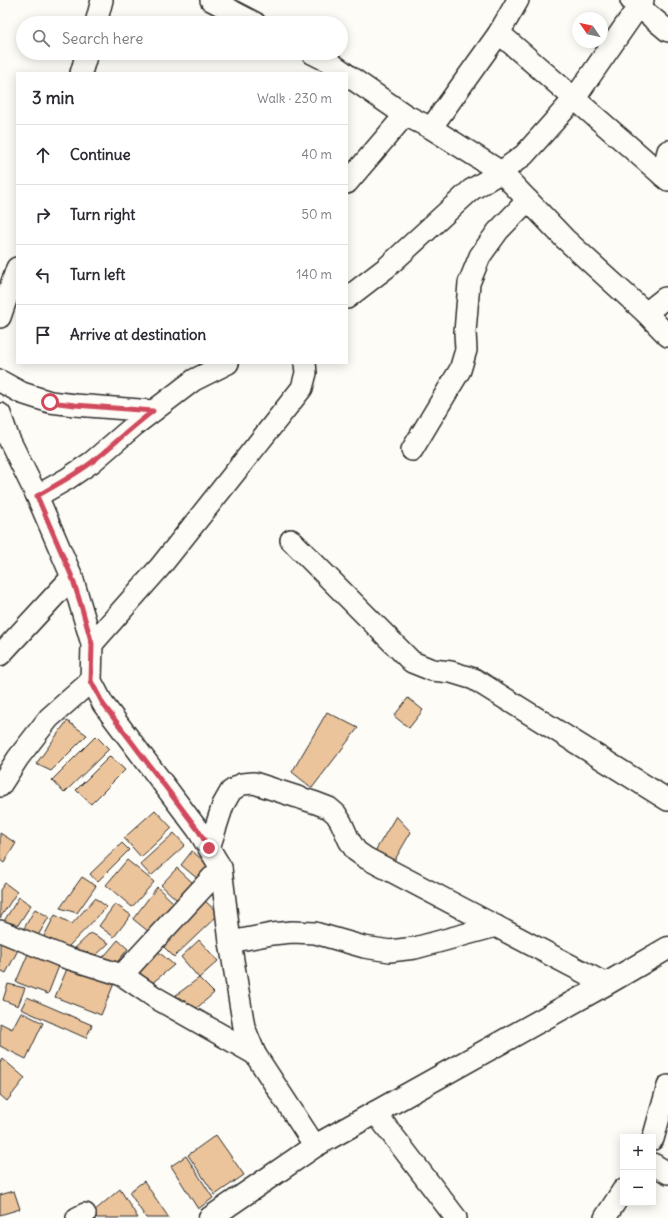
<!DOCTYPE html>
<meta charset="utf-8">
<style>
body{margin:0;font-family:Delius,sans-serif;background:#f7f7f7;color:#2b2b33}
.controls{position:absolute;right:12px;bottom:12px;display:grid;overflow:hidden;border-radius:0px;box-shadow:0 2px 10px #0003}
.controls button{width:36px;height:36px;display:grid;place-items:center;padding:0;border:0;border-bottom:1px solid #e1e1e2;background:#fff;color:#2b2b33;font:20px sans-serif}
.compass{position:absolute;left:572px;top:12px;width:36px;height:36px;border-radius:50%;background:#fff;box-shadow:0 2px 10px #0003;rotate:304deg}
.stop{position:absolute;width:12px;height:12px;margin:-9px;border:3px solid #d1495b;border-radius:50%;background:#fff}
.stop.end{background:#d1495b;border-color:#fff;box-shadow:0 1px 4px #0008}
.list{margin:0;padding:0;list-style:none}
h2{display:flex;justify-content:space-between;align-items:center;height:52px;margin:0;padding:0 16px;font-size:17px}
h2 small{font-size:13px;font-weight:400;color:#7c7c81}
.list li{display:grid;grid-template-columns:26px 1fr auto;gap:12px;align-items:center;box-sizing:border-box;height:60px;padding:0 16px;border-top:1px solid #e1e1e2}
.list b{display:block;font-size:15px;white-space:nowrap}
.list em{font-size:13px;font-style:normal;color:#7c7c81}
.icon{flex:none;width:22px;height:22px;fill:none;stroke:currentColor;stroke-width:2;stroke-linecap:round;stroke-linejoin:round}
.map{position:relative;flex:none;width:668px;height:1218px;overflow:hidden}
.search{position:absolute;background:#fff;box-shadow:0 2px 10px #0003;left:16px;top:16px;width:332px;height:44px;display:flex;align-items:center;gap:10px;box-sizing:border-box;padding:0 14px;border-radius:22px;color:#7c7c81;font-size:15px}
.panel{position:absolute;background:#fff;box-shadow:0 2px 10px #0003;left:16px;top:72px;width:332px;height:292px;border-radius:0px}
.map>svg:first-child{display:block}
.building{fill:#ebc49b;stroke:#2b2b2b}
.lines{fill:none;stroke-linecap:round;stroke-linejoin:round}
.street-casing{stroke:#2b2b2b;stroke-width:24}
.secondary-casing{stroke:#2b2b2b;stroke-width:25}
.street{stroke:#fdfcf7;stroke-width:21}
.secondary{stroke:#fdfcf7;stroke-width:22}
.route{stroke:#d1495b;stroke-width:5}
</style>
<div class="map">
<svg width="668" height="1218" viewBox="0 0 668 1218">
<rect width="100%" height="100%" fill="#fdfcf7"/>
<filter id="ink" filterUnits="userSpaceOnUse"><feTurbulence type="fractalNoise" baseFrequency=".025" numOctaves="2"/><feDisplacementMap in="SourceGraphic" scale="8" xChannelSelector="R" yChannelSelector="G"/><feConvolveMatrix kernelMatrix="1 2 1 2 8 2 1 2 1" color-interpolation-filters="sRGB"/></filter>
<g filter="url(#ink)">
<!-- building -->
<g class="building">
<path d="M408 698 423 710 409 728 394 716Z"/>
<path d="M327 712 358 728 312 788 292 772Z"/>
<path d="M67 721 87 735 51 771 36 764Z"/>
<path d="M96 736 109 749 64 793 52 780Z"/>
<path d="M110 756 125 770 91 804 76 790Z"/>
<path d="M155 810 172 828 141 857 124 838Z"/>
<path d="M396 816 411 832 390 868 374 853Z"/>
<path d="M0 833 16 843 4 863 0 860Z"/>
<path d="M174 833 185 845 151 876 140 864Z"/>
<path d="M122 843 129 850 97 882 90 874Z"/>
<path d="M192 851 211 867 199 880 181 865Z"/>
<path d="M127 860 154 882 132 907 106 885Z"/>
<path d="M177 868 193 883 177 900 161 885Z"/>
<path d="M82 877 96 886 77 913 60 908Z"/>
<path d="M5 883 17 892 0 918V890Z"/>
<path d="M157 887 174 903 149 932 133 919Z"/>
<path d="M19 897 31 905 18 925 4 921Z"/>
<path d="M95 898 107 907 66 949 43 938 55 915 72 924Z"/>
<path d="M203 899 219 914 174 957 160 943Z"/>
<path d="M115 904 131 915 114 937 99 926Z"/>
<path d="M35 909 49 917 37 937 23 930Z"/>
<path d="M91 933 109 943 91 960 73 950Z"/>
<path d="M0 939 19 948 6 973 0 970Z"/>
<path d="M118 940 128 949 114 966 100 961Z"/>
<path d="M199 940 218 961 199 978 181 957Z"/>
<path d="M155 949 174 965 151 984 137 970Z"/>
<path d="M28 954 59 966 48 994 16 982Z"/>
<path d="M70 962 115 981 101 1015 55 997Z"/>
<path d="M199 978 214 993 191 1013 176 995Z"/>
<path d="M8 984 25 988 18 1006 3 1000Z"/>
<path d="M27 997 92 1025 86 1038 21 1009Z"/>
<path d="M21 1012 43 1023 26 1059 0 1046V1023L12 1029Z"/>
<path d="M3 1059 25 1078 7 1101 0 1095V1063Z"/>
<path d="M216 1135 244 1175 215 1195 188 1155Z"/>
<path d="M186 1156 213 1198 198 1209 171 1166Z"/>
<path d="M144 1181 169 1218H146L129 1192Z"/>
<path d="M120 1189 138 1218H97L93 1212Z"/>
<path d="M14 1191 20 1209 0 1215V1195Z"/>
</g>
<g class="lines">
<!-- street casing -->
<g class="street-casing">
<g id="street">
<path d="M211 0 255 23"/>
<path d="M631 0 668 31"/>
<path d="M96 23 102 0"/>
<path d="M499 33 668 180"/>
<path d="M312 53 328 61 345 73"/>
<path d="M81 73 87 53"/>
<path d="M347 75 405 115 431 128 501 172 565 239 646 313 668 336"/>
<path d="M431 128 499 33 518 0"/>
<path d="M662 175 668 151"/>
<path d="M347 183 405 115"/>
<path d="M347 298 386 268 471 190 501 172 524 155 575 98 643 0"/>
<path d="M646 313 665 298H668"/>
<path d="M0 317 17 268"/>
<path d="M0 381 22 393 50 402 75 405 153 411"/>
<path d="M0 414 8 437 37 496 72 577 92 644 91 681 103 704 198 830 221 868 230 942 244 1027 255 1054 315 1146"/>
<path d="M412 450 460 370 466 350 465 332 469 283 480 256 498 231 528 200"/>
<path d="M37 496 67 479 92 462 135 425 194 380 228 363"/>
<path d="M291 540 412 662 432 670 451 672 474 679 668 800"/>
<path d="M92 644 160 567 302 388 306 373 305 363"/>
<path d="M0 655 72 577"/>
<path d="M0 786 18 758 49 718 91 681"/>
<path d="M209 848 223 805 231 791 242 784 254 783 316 803 329 808 336 814 341 822 349 840 356 851 366 858 606 984"/>
<path d="M0 931 64 957 122 975 221 868"/>
<path d="M230 942 272 934 292 932 315 933 364 947 390 951 415 948 496 926"/>
<path d="M122 975 156 998 255 1054"/>
<path d="M375 1112 456 1218"/>
<path d="M653 1139 668 1086"/>
<path d="M653 1164 668 1173"/>
<path d="M77 1218 85 1214"/>
<path d="M605 1218 623 1190"/>
</g>
</g>
<!-- secondary casing -->
<g class="secondary-casing">
<path id="secondary" d="M210 1218 315 1146 606 984 668 948"/>
</g>
<!-- street -->
<use href="#street" class="street"/>
<!-- secondary -->
<use href="#secondary" class="secondary"/>
</g>
</g>
<g class="lines" filter="url(#ink)">
<!-- route -->
<path class="route" d="M50 402 75 405 153 411C132 427 113 445 92 462 75 475 56 485 37 496L72 577 81 605 92 644 91 681 103 704 198 830 209 848"/>
</g>
</svg>
<div class="controls">
<button>+</button>
<button>−</button>
</div>
<svg class="compass" viewBox="-18 -18 36 36"><path d="M0-13l5 13h-10z" fill="#e53935"/><path d="M0 13l5-13h-10z" fill="#7c7c81"/></svg>
<div class="stop" style="left:50px;top:402px"></div>
<div class="stop end" style="left:209px;top:848px"></div>
<div class="search"><svg class="icon" aria-label="search" viewBox="0 0 24 24"><circle cx="10" cy="10" r="6"/><path d="M15 15l6 6"/></svg>Search here</div>
<section class="panel">
<h2>3 min<small>Walk · 230 m</small></h2>
<ul class="list">
<li><svg class="icon" aria-label="ahead" viewBox="0 0 24 24"><path d="M12 20V5M6 11l6-6 6 6"/></svg><div><b>Continue</b></div><em>40 m</em></li>
<li><svg class="icon" aria-label="right" viewBox="0 0 24 24"><path d="M7 20v-9h11M14 6l5 5-5 5"/></svg><div><b>Turn right</b></div><em>50 m</em></li>
<li><svg class="icon" aria-label="left" viewBox="0 0 24 24"><path d="M17 20v-9H6M10 6l-5 5 5 5"/></svg><div><b>Turn left</b></div><em>140 m</em></li>
<li><svg class="icon" aria-label="arrive" viewBox="0 0 24 24"><path d="M6 21V4h12l-3 4 3 4H6"/></svg><div><b>Arrive at destination</b></div></li>
</ul>
</section>
</div>
